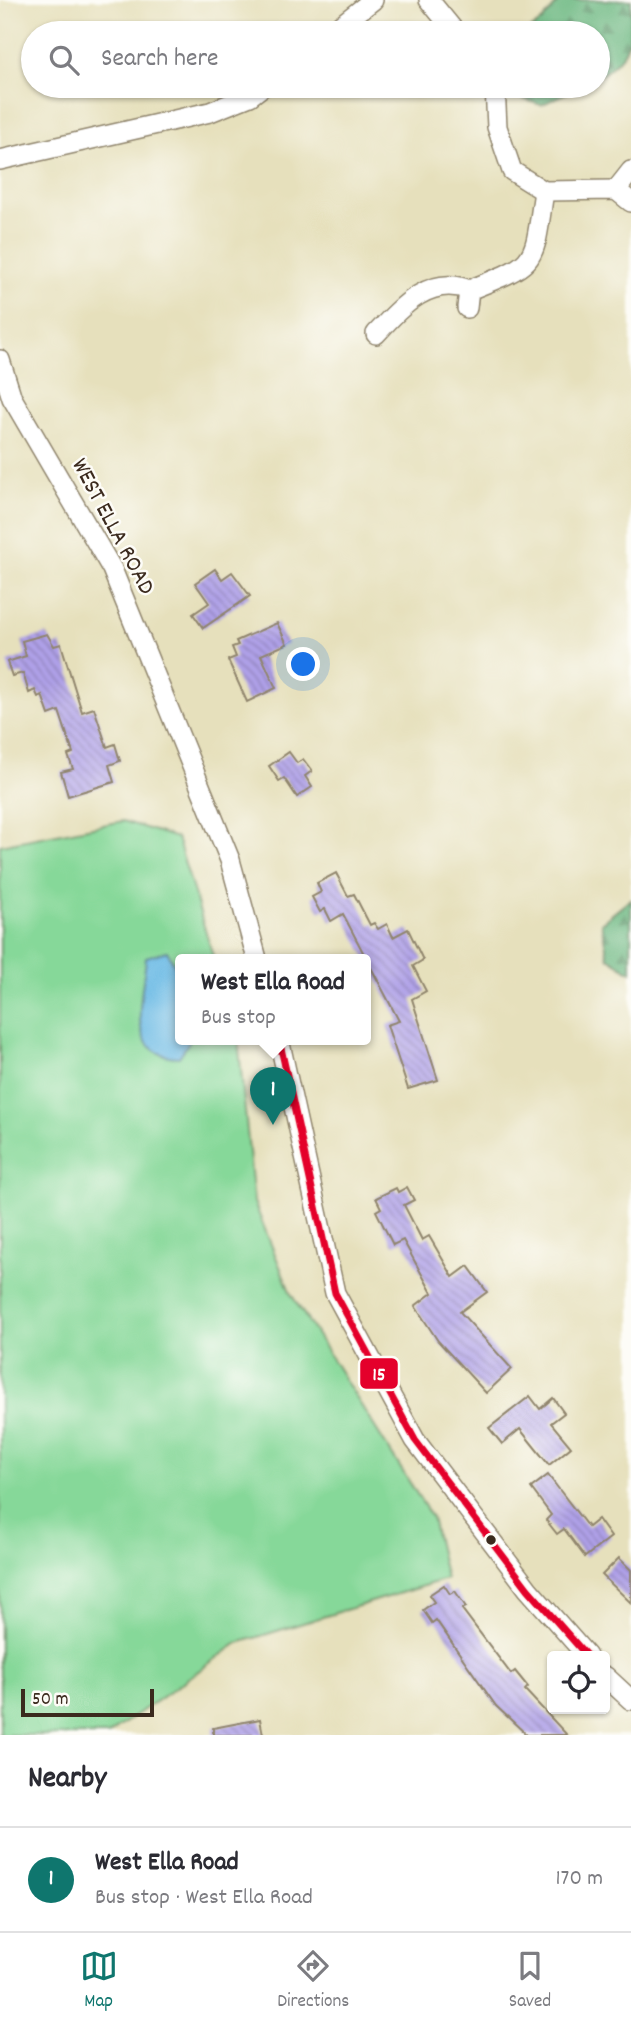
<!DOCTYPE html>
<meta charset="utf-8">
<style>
body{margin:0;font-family:Dekko,sans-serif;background:#f2f2f3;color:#2b2b33}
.controls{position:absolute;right:21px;bottom:21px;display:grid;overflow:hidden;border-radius:7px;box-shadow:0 2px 5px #0004}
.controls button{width:63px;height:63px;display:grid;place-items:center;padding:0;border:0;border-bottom:2px solid #e1e1e2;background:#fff;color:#2b2b33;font:35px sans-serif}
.scale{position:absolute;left:21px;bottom:18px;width:133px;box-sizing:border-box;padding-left:7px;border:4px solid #3b2a1e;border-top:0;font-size:19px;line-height:24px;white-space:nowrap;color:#3b2a1e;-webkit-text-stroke:5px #fdfcf7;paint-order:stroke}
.you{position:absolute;left:304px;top:665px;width:24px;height:24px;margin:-18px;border:5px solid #fff;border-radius:50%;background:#1a73e8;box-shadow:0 0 0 10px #1a73e833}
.badge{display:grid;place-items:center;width:46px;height:46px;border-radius:50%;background:#0f766e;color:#fff;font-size:23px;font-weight:700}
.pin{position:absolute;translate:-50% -58px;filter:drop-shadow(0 2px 4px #0008)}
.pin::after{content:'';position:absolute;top:37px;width:24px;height:21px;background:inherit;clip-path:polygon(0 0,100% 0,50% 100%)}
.popup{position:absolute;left:175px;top:954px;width:196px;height:91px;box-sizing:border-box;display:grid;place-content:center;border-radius:7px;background:#fff;filter:drop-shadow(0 2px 5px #0005);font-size:23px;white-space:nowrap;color:#7c7c81}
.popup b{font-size:26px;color:#2b2b33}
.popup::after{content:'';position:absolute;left:50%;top:100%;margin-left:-14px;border:14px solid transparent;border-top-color:#fff}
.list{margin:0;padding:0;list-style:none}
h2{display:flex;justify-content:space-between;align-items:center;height:91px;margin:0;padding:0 28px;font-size:30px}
h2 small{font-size:23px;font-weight:400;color:#7c7c81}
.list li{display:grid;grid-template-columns:46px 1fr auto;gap:21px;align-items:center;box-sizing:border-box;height:105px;padding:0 28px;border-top:2px solid #e1e1e2}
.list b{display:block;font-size:26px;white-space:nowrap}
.list p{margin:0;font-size:23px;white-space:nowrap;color:#7c7c81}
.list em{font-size:23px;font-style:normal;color:#7c7c81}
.icon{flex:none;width:38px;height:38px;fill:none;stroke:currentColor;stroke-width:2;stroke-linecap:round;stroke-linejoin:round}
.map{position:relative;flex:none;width:631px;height:1735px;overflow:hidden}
.search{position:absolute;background:#fff;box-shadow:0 2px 5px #0004;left:21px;right:21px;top:21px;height:77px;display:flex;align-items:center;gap:18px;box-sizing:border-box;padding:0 24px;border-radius:38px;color:#7c7c81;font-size:26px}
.sheet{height:196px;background:#fff}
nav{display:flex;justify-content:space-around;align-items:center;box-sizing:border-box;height:98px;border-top:2px solid #e1e1e2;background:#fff;font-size:19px;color:#7c7c81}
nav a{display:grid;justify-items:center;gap:4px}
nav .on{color:#0f766e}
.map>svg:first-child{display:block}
.green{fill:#86d899;stroke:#60815c;stroke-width:2}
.forest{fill:url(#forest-firs);stroke:#547150;stroke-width:2}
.water{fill:#6bbae5;stroke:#537282;stroke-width:2}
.building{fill:url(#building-back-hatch)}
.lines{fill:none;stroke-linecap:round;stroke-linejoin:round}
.minor-casing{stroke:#90856d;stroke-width:22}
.minor{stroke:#fff;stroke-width:19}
.bus-1-casing{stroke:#fdfcf7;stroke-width:12}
.bus-1{stroke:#e4002b;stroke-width:7}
.bus-dot{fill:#3b2a1e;stroke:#fdfcf7;stroke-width:2.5}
.labels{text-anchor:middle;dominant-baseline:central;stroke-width:5;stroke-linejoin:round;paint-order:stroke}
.street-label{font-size:24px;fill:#3b2a1e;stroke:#fdfcf7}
.line-badge{stroke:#fdfcf7;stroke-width:2.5}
.badge-label{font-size:19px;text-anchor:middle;font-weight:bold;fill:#fff}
</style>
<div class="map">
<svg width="631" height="1735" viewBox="0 0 631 1735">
<defs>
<pattern id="forest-firs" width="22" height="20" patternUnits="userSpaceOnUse" patternTransform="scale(1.75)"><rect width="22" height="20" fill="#6cb881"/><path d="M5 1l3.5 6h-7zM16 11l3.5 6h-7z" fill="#5a9669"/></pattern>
<pattern id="building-back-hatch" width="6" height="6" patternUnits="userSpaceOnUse" patternTransform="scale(1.75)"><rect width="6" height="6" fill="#afa0e8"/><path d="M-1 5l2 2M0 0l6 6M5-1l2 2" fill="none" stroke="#9083bb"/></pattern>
</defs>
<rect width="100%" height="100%" fill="#fdfcf7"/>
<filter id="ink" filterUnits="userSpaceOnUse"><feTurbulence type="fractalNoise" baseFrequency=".0143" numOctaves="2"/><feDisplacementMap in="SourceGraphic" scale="14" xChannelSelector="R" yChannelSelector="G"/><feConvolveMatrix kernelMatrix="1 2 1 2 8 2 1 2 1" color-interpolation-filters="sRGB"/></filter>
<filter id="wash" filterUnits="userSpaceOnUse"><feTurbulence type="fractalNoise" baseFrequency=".00686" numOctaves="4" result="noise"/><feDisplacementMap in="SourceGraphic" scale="28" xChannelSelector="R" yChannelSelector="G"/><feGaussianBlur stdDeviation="1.57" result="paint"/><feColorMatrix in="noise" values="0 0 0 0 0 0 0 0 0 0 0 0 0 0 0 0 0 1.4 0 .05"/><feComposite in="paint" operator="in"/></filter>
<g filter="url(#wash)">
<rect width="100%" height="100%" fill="#e6e0bc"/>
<!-- green -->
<path class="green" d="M123 821 177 838 214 959H180V1039H238L254 1202 291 1294 432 1518 446 1579 238 1643 108 1735H0V845Z"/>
<!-- forest -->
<g class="forest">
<path d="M560 0H631C631 44 631 54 598 77V33H526L542 21Z"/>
<path d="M514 86H581L541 105 517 97Z"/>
<path d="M631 899V972L608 957 601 923Z"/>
</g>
<!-- water -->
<path class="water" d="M167 951 180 975V1039H191L179 1057C121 1056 144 993 146 957Z"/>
<g id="blocks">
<!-- building -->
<g class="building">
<path d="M215 569 222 579 232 572 250 596 203 628 193 614 209 603 195 583Z"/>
<path d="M277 623 287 644 261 655 276 688 247 702 228 660 236 657 232 647 238 645 236 641Z"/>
<path d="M47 634 54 646 61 644 82 712 94 708 107 747 115 744 120 761 109 765 114 782 68 796 61 772 73 769 68 755 73 753 59 711 49 715 42 695 38 697 35 690 29 693 23 673 12 676 7 662 26 656 22 641Z"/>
<path d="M289 752 297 763 303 759 312 771 305 776 312 787 297 797 284 778 279 781 269 766Z"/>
<path d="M336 873 348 896 354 894 370 925 374 923 378 929 387 924 393 937 408 929 423 960 413 966 426 991 412 999 438 1080 408 1089 387 1025 399 1021 343 914 331 921 325 909 320 912 312 897 321 892 317 883Z"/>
<path d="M407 1187 414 1200 404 1205 422 1240 429 1236 453 1277 468 1266 487 1292 460 1312 512 1369 486 1393 438 1341 415 1306 432 1293 403 1240 393 1245 376 1211 381 1208 376 1198 396 1188 398 1192Z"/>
<path d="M530 1396 540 1409 553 1398 564 1413 551 1423 571 1447 549 1465 520 1429 502 1444 489 1428Z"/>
<path d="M548 1475 588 1527 598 1519 611 1537 585 1557 564 1529 557 1534 546 1520 551 1515 531 1488Z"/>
<path d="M619 1558 631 1570V1603L602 1575Z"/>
<path d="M444 1585 450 1594 455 1591 466 1607 462 1609 511 1674 515 1671 528 1687 525 1690 567 1735H527L496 1706 436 1620 432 1623 423 1610 434 1602 429 1595Z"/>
<path d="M260 1719 263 1735H213V1728Z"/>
</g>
</g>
</g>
<g filter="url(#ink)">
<use href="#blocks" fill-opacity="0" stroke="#90856d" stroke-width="2"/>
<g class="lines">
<!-- minor casing -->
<g class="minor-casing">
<g id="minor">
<path d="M429 0 456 33"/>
<path d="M331 33 373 0"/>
<path d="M495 86 497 127 512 171 544 191 616 190 631 202"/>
<path d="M0 160 210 112 250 96 263 86"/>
<path d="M616 190 631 171"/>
<path d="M469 290C540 262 533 265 544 191"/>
<path d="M376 334C401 307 430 274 469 290L467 308"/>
<path d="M0 360 12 398 112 569 230 860 257 959"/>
<path d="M279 1039 335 1293 415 1440 528 1589 587 1656"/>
<path d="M605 1676 631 1700"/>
</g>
</g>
<!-- minor -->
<use href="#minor" class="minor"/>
<!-- bus-1 casing -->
<g class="bus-1-casing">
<path id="bus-1" d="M279 1039 335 1293 415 1440 528 1589 587 1656"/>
</g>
<!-- bus-1 -->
<use href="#bus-1" class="bus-1"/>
</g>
</g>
<!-- markers -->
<circle class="bus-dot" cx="491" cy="1540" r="6"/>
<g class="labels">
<!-- street labels -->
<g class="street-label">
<text transform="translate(112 527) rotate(62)">WEST ELLA ROAD</text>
</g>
</g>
<rect class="line-badge" x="359" y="1357" width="40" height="33" rx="7" fill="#e4002b"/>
<g class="badge-label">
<text x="379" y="1380">15</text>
</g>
</svg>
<div class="controls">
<button><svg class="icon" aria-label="locate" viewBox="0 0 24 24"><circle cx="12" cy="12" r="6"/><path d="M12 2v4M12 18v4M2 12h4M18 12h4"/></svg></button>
</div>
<div class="scale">50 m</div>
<div class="you"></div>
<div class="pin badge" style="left:273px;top:1125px">1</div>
<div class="popup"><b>West Ella Road</b>Bus stop</div>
<div class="search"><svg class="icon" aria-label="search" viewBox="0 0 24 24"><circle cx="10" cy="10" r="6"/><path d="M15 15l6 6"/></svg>Search here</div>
</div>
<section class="sheet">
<h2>Nearby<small></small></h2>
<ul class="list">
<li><span class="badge">1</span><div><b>West Ella Road</b><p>Bus stop · West Ella Road</p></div><em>170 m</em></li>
</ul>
</section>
<nav>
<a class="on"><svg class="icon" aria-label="map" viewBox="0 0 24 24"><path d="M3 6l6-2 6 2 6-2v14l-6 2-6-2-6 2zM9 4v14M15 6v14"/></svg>Map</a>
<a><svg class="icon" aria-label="directions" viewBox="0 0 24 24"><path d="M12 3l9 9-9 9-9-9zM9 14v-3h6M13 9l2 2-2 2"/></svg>Directions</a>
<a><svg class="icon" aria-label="saved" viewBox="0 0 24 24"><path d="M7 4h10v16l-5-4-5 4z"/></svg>Saved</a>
</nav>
